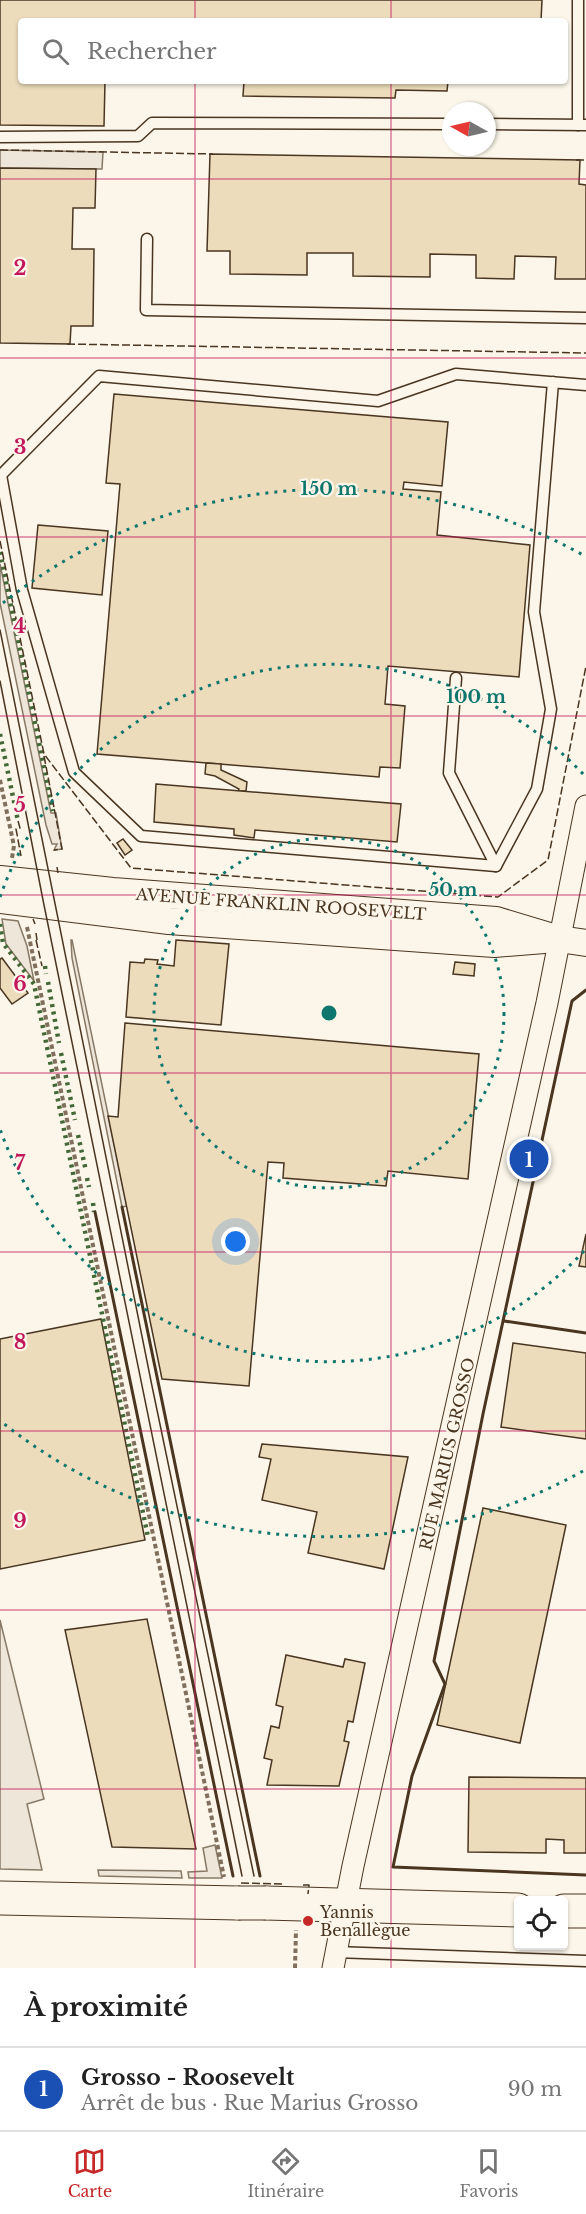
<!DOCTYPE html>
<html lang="fr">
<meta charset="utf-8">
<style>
body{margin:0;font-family:"Libre Baskerville",serif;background:#f2f2f2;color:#222}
.controls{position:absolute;right:18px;bottom:18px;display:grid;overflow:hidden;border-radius:6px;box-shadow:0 2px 4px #0004}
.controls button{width:54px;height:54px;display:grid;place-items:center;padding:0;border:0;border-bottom:2px solid #e0e0e0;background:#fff;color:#222;font:30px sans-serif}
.compass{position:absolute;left:442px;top:102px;width:54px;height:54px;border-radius:50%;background:#fff;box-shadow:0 2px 4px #0004;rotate:278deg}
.you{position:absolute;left:236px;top:1242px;width:21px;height:21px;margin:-15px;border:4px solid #fff;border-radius:50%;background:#1a73e8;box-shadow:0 0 0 9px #1a73e833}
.badge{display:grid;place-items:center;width:39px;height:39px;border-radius:50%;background:#c62828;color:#fff;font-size:20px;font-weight:700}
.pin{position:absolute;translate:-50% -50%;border:3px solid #fff;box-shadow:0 2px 6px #0006}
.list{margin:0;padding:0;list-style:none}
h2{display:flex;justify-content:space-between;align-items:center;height:78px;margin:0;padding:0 24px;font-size:26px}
h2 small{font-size:20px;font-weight:400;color:#767676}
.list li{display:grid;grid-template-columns:39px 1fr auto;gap:18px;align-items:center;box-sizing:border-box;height:84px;padding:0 24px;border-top:2px solid #e0e0e0}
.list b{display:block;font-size:22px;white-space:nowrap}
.list p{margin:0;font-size:20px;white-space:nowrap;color:#767676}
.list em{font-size:20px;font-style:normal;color:#767676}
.icon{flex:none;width:33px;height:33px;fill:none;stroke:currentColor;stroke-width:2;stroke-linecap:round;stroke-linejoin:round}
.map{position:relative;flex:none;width:586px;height:1968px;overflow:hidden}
.search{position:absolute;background:#fff;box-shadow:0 2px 4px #0004;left:18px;right:18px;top:18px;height:66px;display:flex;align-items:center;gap:15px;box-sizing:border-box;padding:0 21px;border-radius:6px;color:#767676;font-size:22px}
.sheet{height:162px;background:#fff}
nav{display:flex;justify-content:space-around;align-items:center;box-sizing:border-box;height:84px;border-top:2px solid #e0e0e0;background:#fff;font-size:16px;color:#767676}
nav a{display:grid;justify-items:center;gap:3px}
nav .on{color:#c62828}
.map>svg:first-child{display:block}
.green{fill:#ede6d9;stroke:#887966;stroke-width:1.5}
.building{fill:#ecdcbc;stroke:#4a3520;stroke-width:1.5}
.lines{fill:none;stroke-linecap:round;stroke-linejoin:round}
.service-casing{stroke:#4a3520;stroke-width:13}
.minor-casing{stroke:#4a3520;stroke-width:23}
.tertiary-casing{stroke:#4a3520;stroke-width:28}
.primary-casing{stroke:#4a3520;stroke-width:35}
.path{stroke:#7f6f5c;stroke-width:4;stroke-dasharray:4.5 3;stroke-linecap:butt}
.service{stroke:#fbf6e9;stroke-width:10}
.minor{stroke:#fbf6e9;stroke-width:21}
.tertiary{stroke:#fbf6e9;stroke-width:26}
.primary{stroke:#fbf6e9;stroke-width:33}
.tram{stroke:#4a3520;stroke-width:1.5}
.primary-bridge-casing{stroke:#4a3520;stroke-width:35;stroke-linecap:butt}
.primary-bridge{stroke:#fbf6e9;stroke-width:33}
.hedge{stroke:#436837;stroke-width:4.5;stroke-dasharray:3 4.5;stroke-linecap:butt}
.fence{stroke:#4a3520;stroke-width:1.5;stroke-dasharray:8 3;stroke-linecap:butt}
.wall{stroke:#4a3520;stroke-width:3}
.grid{fill:none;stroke:#c2185b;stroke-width:1.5;stroke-opacity:0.55}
.ring{fill:none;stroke:#0f766e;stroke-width:3;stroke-dasharray:3 6}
.poi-dot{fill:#c62828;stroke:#fbf6e9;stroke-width:2}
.labels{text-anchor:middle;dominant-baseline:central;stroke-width:4.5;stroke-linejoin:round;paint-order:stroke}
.street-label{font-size:16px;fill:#4a3520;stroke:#fbf6e9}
.poi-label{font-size:16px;fill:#4a3520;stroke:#fbf6e9;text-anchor:start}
.grid-label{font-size:20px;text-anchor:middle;font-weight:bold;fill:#c2185b;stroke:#fbf6e9;stroke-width:4.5;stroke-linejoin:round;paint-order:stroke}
.centre{fill:#0f766e;stroke:#fbf6e9;stroke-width:3}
.ring-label{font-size:18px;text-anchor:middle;font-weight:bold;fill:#0f766e;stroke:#fbf6e9;stroke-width:4.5;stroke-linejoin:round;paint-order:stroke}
</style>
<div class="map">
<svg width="586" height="1968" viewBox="0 0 586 1968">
<rect width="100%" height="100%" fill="#fbf6e9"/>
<!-- green -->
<g class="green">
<path d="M0 150 103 152 102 169 0 168Z"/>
<path d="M0 564 51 813H56L62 849 54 850 57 844H52L46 825 0 603Z"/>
<path d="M2 919 18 921 27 946 34 981 6 944Z"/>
<path d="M71 940H72L127 1206 122 1207 72 958Z"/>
<path d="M0 1620 44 1799 27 1804 42 1870 0 1869Z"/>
<path d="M215 1845 222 1878H189L188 1872 207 1871 203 1848Z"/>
<path d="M98 1870 181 1871 182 1878 99 1876Z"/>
</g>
<!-- building -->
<g class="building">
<path d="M0 0H542L541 21H21V81H105L104 126 0 125Z"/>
<path d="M244 81H448L447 91 396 90 395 98 243 96Z"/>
<path d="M210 154 580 160 579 184 586 185V279H555L556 257 515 256 514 279 476 278V255L430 254V277L353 276V253H307V275L230 274V251H207Z"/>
<path d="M0 168 96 169 95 208H73L72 249H94L93 326H71L70 344 0 343Z"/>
<path d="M114 394 448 422 442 486 404 482 403 489 441 492 437 535 530 545 519 677 388 666 385 704 405 706 400 768 380 767 379 777 97 754 120 484 106 483Z"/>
<path d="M38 525 108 531 102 595 32 588Z"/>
<path d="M206 763 221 764V770L247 782 246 791H238L239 789 215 776 205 774Z"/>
<path d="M156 784 401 804 397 842 255 830 254 838 234 835V829L154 822Z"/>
<path d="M123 839 132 850 125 855 117 843Z"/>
<path d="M176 940 229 944 221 1025 126 1017 130 962 144 963 145 959 158 960 157 964 174 966Z"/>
<path d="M2 958 28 993 12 1004 0 988V959Z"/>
<path d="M455 962 475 964 474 976 453 974Z"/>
<path d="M125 1023 479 1054 468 1179 388 1171 386 1186 283 1178 284 1163 268 1162 249 1386 162 1379 108 1116 118 1117Z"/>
<path d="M586 1234V1267L579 1266Z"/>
<path d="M101 1319 145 1540 0 1569V1339Z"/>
<path d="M513 1343 586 1353V1439L501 1427Z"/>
<path d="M262 1444 408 1457 384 1569 308 1553 317 1512 262 1500 271 1459 259 1457Z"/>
<path d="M483 1508 566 1525 520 1743 437 1725Z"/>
<path d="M147 1619 196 1849 112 1847 65 1630Z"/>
<path d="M286 1655 343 1667 345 1659 365 1663 353 1722 348 1721 344 1741 349 1742 339 1786 267 1785 272 1760 264 1758 271 1726 279 1728 283 1707 276 1705Z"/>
<path d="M469 1777 586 1778V1853H564V1840L546 1839V1853L468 1852Z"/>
</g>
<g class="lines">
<!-- service casing -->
<g class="service-casing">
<g id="service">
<path d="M578 0V125"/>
<path d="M487 124 586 125"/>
<path d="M0 137 138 136 152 123 451 124"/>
<path d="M147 239 146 310 586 318"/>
<path d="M553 382 534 612 551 709 537 789 496 866 141 836 74 772 22 590 1 475 99 376 378 401 456 374 586 385"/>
<path d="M456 678 449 773 496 866"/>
<path d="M335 1952 586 1961"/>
</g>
</g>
<!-- minor casing -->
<g class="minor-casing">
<path id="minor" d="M333 1968 353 1866 547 1003 586 806"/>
</g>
<!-- tertiary casing -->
<g class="tertiary-casing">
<g id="tertiary">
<path d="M0 879 113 891 496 920 559 939 586 943"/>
<path d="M0 900 169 921 494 944 544 940"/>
</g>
</g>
<!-- primary casing -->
<g class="primary-casing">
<g id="primary">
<path d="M0 1898 238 1903"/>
<path d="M266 1903 518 1910"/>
<path d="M564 1911H586"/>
</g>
</g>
<!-- path -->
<g class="path">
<path d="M0 780 14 846 12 858"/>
<path d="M27 927 224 1877"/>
<path d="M295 1968 296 1930"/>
</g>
<!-- service -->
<use href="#service" class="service"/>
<!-- minor -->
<use href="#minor" class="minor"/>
<!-- tertiary -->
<use href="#tertiary" class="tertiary"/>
<!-- primary -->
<use href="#primary" class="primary"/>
<!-- tram -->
<g class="tram">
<path d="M0 630 152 1386 254 1876"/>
<path d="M0 681 44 905 242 1876"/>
</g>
<!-- primary-bridge casing -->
<g class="primary-bridge-casing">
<path id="primary-bridge" d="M238 1903H266"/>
</g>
<!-- primary-bridge -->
<use href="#primary-bridge" class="primary-bridge"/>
<!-- hedge -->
<g class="hedge">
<path d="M0 552 53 811"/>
<path d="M0 734 18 821"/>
<path d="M0 924 3 943 34 984 148 1537"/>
<path d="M45 966 46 974"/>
<path d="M48 982 59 1043"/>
<path d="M61 1053 75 1120"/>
<path d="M78 1135 86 1171"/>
<path d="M87 1178 89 1187"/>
<path d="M93 1203 94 1212"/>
</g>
<!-- fence -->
<g class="fence">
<path d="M0 150 213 154"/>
<path d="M576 160H586"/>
<path d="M67 344 586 353"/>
<path d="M0 541 44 754 131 868 498 897 548 860 586 666"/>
<path d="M44 756 62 849 54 850"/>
<path d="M18 821 20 828 16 829 21 856"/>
<path d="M57 867 58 873"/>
<path d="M33 919 35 924"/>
<path d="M36 933 37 940"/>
<path d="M36 940 42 966"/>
<path d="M241 1883 284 1884"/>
<path d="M303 1885H309L308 1894"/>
</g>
<!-- wall -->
<g class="wall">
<path d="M586 990 572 1001 483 1414 434 1661 445 1684 412 1776 393 1867 586 1875"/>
<path d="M122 1207 260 1876"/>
<path d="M95 1212 233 1876"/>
<path d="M504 1321 586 1333"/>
</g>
</g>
<!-- grid -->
<path class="grid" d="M195 0V21M391 0V21M195 81V1968M391 81V1968M0 179H586M0 358H586M0 537H586M0 716H586M0 895H586M0 1073H586M0 1252H586M0 1431H586M0 1610H586M0 1789H586"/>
<!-- distance rings -->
<g class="ring">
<circle cx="329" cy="1013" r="175"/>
<path d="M584 1251A349 349 0 0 1 0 1129M0 897A349 349 0 0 1 584 775"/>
<path d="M583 1471A524 524 0 0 1 3 1423M3 603A524 524 0 0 1 583 555"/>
</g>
<!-- markers -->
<circle class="poi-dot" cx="308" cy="1921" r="6"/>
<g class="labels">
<!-- street labels -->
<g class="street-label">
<text transform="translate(281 904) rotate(4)">AVENUE FRANKLIN ROOSEVELT</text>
<text transform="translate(447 1454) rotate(-77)">RUE MARIUS GROSSO</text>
</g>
<!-- poi labels -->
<g class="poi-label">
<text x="320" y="1912">Yannis<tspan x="320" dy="18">Benallègue</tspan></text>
</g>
</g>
<g class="grid-label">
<text x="20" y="275">2</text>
<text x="20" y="454">3</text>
<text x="20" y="633">4</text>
<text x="20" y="812">5</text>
<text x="20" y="991">6</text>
<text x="20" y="1170">7</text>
<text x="20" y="1349">8</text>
<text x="20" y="1528">9</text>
</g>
<circle cx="329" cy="1013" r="9" class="centre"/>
<g class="ring-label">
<text x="329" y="495">150 m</text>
<text x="476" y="703">100 m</text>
<text x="453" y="896">50 m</text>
</g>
</svg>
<div class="controls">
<button><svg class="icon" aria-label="locate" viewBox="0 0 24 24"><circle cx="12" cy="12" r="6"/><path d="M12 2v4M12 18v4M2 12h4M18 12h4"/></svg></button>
</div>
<svg class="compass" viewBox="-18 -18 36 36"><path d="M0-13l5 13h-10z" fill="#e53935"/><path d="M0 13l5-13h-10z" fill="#767676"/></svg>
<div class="you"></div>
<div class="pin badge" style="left:529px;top:1159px;background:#1a4fb4">1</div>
<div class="search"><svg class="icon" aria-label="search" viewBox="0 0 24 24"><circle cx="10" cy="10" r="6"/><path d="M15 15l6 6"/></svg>Rechercher</div>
</div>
<section class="sheet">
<h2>À proximité<small></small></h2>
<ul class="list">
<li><span class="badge" style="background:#1a4fb4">1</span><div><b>Grosso - Roosevelt</b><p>Arrêt de bus · Rue Marius Grosso</p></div><em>90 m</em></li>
</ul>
</section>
<nav>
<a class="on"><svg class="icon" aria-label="map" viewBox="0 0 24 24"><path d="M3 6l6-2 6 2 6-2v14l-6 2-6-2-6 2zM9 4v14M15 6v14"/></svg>Carte</a>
<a><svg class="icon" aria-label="directions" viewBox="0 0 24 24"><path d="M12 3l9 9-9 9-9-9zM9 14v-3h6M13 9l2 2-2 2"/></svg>Itinéraire</a>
<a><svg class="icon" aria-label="saved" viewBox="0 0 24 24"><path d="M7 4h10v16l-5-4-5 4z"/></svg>Favoris</a>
</nav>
